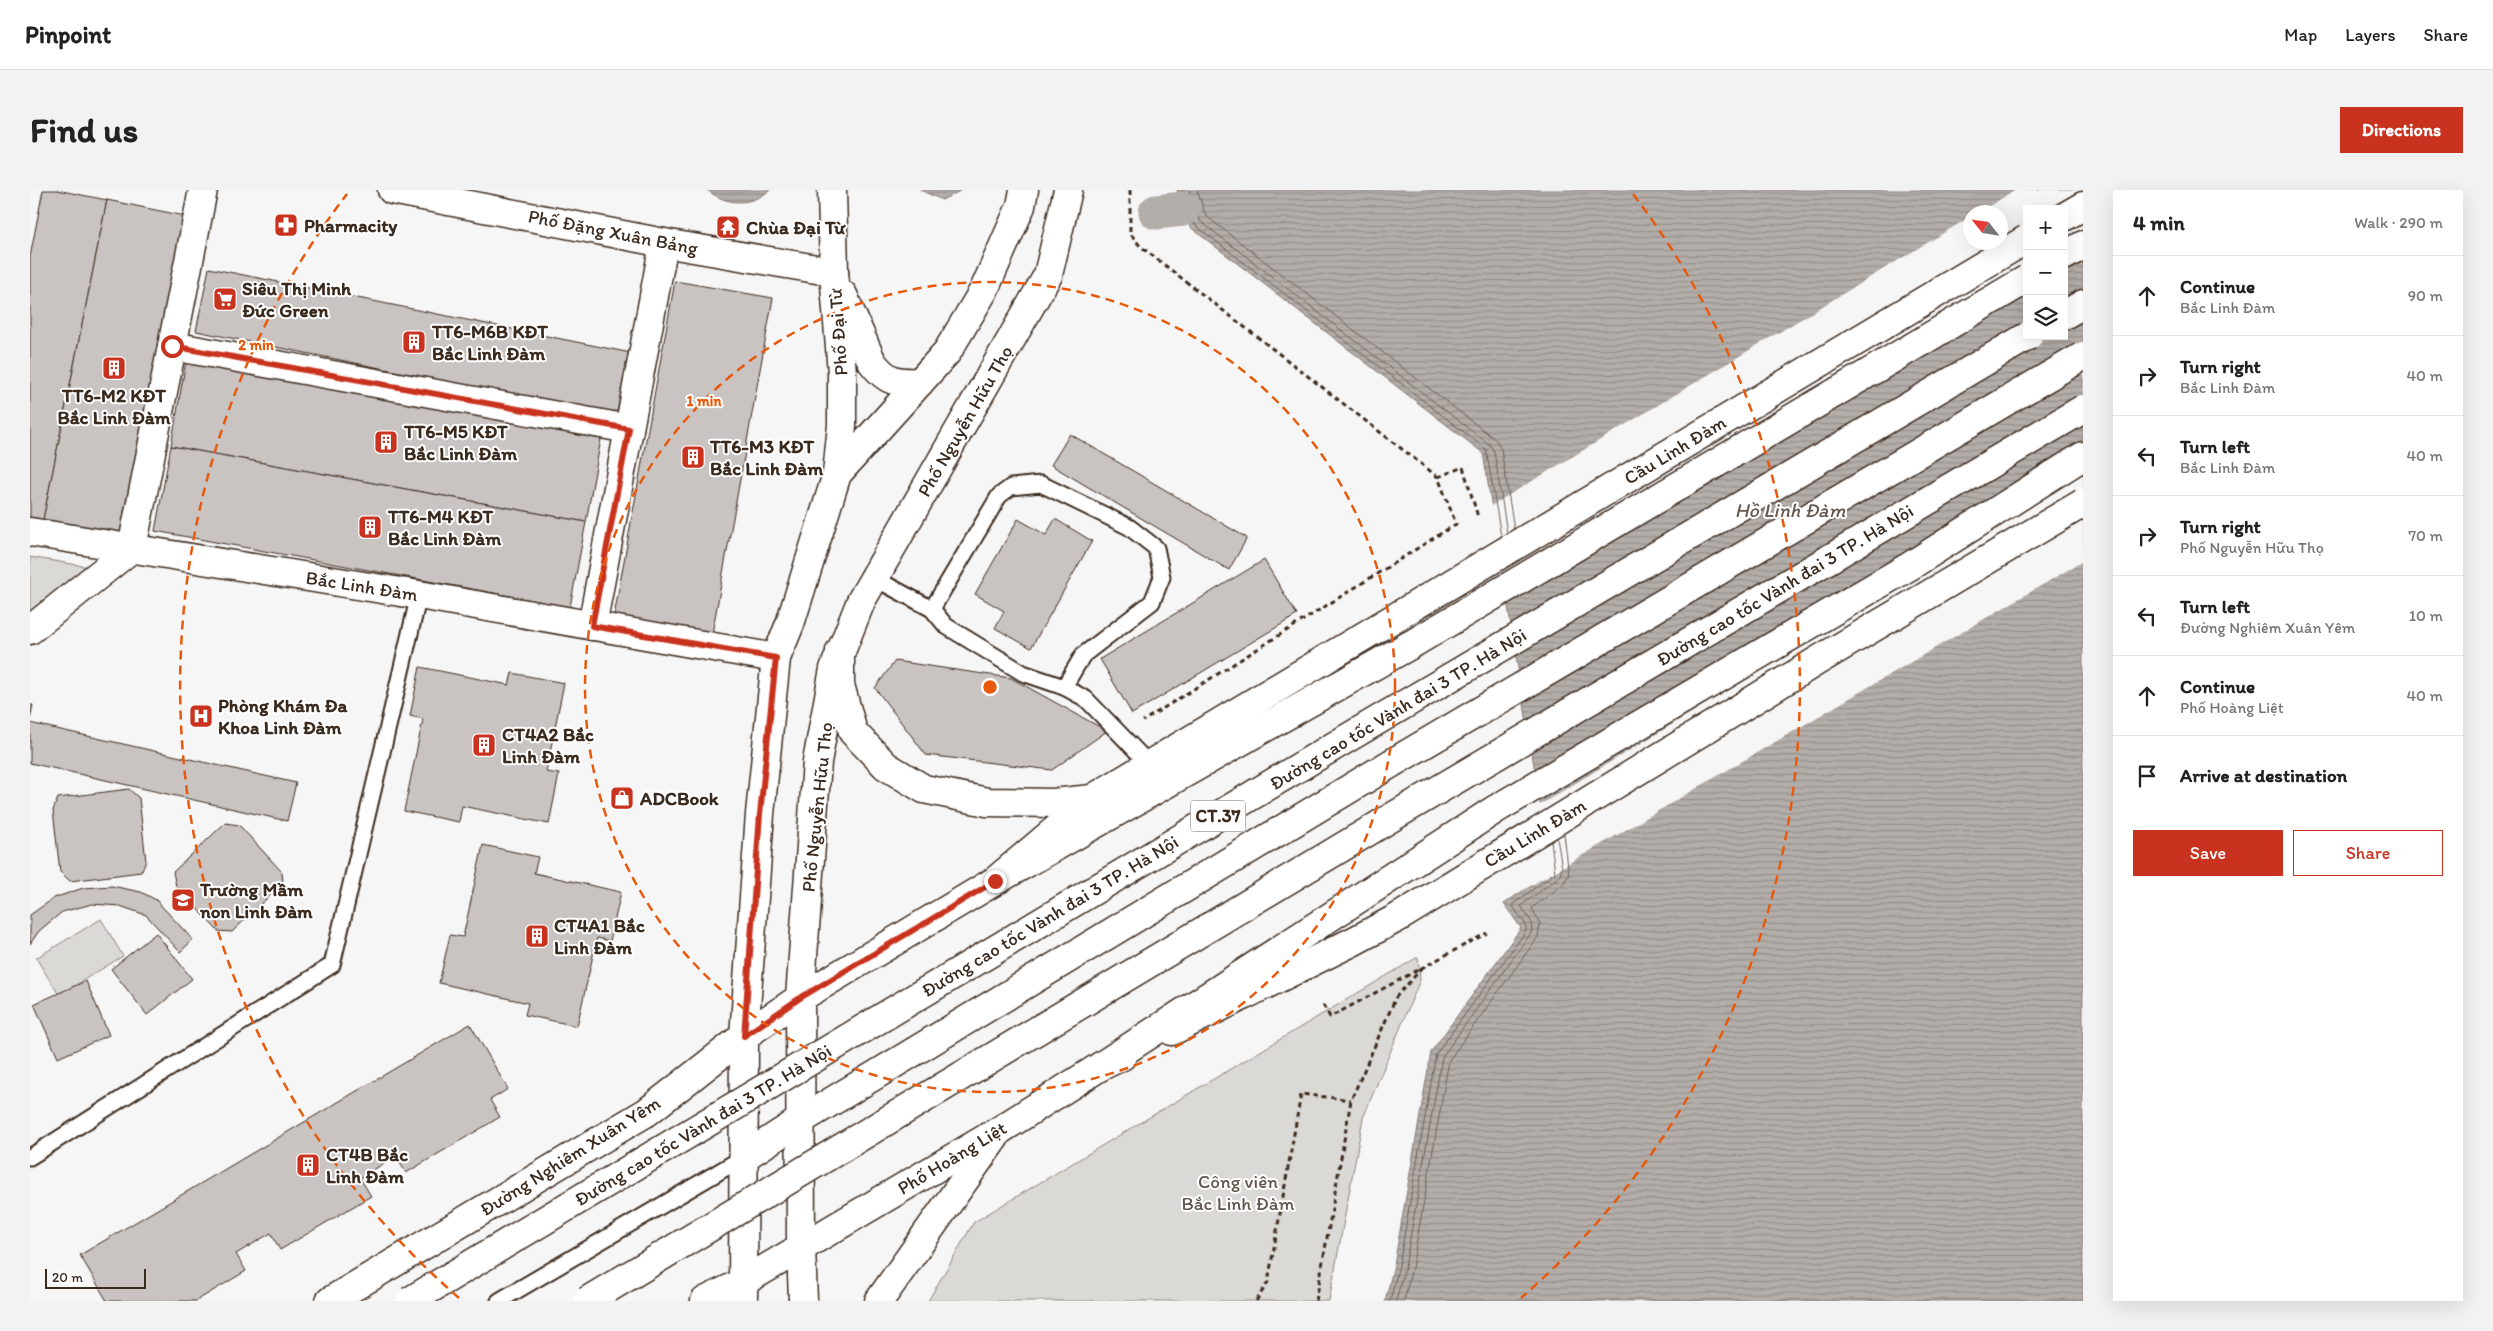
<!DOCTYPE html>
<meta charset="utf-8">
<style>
body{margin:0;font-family:Itim,sans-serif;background:#f2f2f2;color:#222}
.controls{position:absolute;right:15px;top:15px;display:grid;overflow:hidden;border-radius:0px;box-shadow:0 5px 20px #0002}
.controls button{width:45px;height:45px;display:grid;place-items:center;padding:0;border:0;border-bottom:1px solid #e0e0e0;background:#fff;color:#222;font:25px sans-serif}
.compass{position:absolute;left:1933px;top:15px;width:45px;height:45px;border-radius:50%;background:#fff;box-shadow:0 5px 20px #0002;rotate:300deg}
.scale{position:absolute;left:15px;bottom:12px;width:101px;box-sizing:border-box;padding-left:5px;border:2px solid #3b2a1e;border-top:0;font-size:14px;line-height:18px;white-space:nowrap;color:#3b2a1e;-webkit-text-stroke:4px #fff;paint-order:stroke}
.stop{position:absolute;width:15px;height:15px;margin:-11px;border:4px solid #c8321e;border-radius:50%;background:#fff}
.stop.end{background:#c8321e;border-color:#fff;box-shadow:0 1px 5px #0008}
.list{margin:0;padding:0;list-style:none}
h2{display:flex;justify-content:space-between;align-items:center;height:65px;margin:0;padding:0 20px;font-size:21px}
h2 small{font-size:16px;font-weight:400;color:#767676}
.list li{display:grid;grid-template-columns:32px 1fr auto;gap:15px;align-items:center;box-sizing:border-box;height:80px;padding:0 20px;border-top:1px solid #e0e0e0}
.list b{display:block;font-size:19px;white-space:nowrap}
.list p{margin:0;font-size:16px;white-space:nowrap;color:#767676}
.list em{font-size:16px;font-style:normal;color:#767676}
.actions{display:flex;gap:10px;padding:15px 20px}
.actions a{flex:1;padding:11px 0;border:1px solid #c8321e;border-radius:0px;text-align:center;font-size:18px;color:#c8321e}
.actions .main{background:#c8321e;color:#fff}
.icon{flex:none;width:28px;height:28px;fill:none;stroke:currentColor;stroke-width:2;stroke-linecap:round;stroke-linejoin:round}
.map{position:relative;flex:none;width:2053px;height:1111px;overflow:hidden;border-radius:0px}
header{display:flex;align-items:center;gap:30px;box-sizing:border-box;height:70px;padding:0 25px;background:#fff;border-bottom:1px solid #e0e0e0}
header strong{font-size:24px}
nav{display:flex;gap:28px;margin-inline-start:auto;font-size:18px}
.intro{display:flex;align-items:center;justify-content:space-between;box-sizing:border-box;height:120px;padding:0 30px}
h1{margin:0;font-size:35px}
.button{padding:12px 22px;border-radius:0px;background:#c8321e;color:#fff;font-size:18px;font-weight:700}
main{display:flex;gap:30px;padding:0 30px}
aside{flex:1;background:#fff;border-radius:0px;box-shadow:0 5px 20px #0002}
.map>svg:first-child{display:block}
.green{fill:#dbd9d6;stroke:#8b827a}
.water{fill:url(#water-rules);stroke:#847972;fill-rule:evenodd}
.pier{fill:#f7f6f6}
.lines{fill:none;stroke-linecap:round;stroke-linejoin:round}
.shore{stroke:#6b5f56;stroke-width:1}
.canal{stroke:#b4aeaa;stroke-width:35}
.building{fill:#c9c3c1;stroke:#3b2a1e}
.lane-casing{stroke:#3b2a1e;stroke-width:19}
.street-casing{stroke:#3b2a1e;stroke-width:31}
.secondary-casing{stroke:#3b2a1e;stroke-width:31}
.primary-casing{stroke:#3b2a1e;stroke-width:31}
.highway-casing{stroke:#3b2a1e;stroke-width:31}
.path{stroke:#3b2a1e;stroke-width:3;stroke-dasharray:5 4;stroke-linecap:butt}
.lane{stroke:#fff;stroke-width:15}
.street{stroke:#fff;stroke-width:28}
.secondary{stroke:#fff;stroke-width:28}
.primary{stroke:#fff;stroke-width:28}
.highway{stroke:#fff;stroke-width:28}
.street-bridge-casing{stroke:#3b2a1e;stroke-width:31;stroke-linecap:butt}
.primary-bridge-casing{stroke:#3b2a1e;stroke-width:31;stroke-linecap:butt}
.highway-bridge-casing{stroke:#3b2a1e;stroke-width:31;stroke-linecap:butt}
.street-bridge{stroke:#fff;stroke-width:28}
.primary-bridge{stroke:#fff;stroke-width:28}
.highway-bridge{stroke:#fff;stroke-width:28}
.route{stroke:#c8321e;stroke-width:6}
.ring{fill:none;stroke:#e8590c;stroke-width:2.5;stroke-dasharray:9 6}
.labels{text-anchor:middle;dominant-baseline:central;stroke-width:4;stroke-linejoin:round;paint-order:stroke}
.shield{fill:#fff;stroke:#766a62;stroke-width:1}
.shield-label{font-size:18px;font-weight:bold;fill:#3b2a1e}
.poi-label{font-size:19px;font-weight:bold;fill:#3b2a1e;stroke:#fff;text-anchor:start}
.street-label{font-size:19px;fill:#3b2a1e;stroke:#fff}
.park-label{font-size:19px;fill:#63564c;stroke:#fff}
.water-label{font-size:20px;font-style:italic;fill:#65584f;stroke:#fff}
.centre{fill:#e8590c;stroke:#fff;stroke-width:2.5}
.ring-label{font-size:15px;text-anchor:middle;font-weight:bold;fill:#e8590c;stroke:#fff;stroke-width:4;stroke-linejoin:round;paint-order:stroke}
</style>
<header>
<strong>Pinpoint</strong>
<nav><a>Map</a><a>Layers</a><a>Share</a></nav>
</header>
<div class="intro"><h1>Find us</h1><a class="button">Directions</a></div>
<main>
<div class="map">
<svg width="2053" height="1111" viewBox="0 0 2053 1111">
<defs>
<pattern id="water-rules" width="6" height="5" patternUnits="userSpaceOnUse" patternTransform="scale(1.25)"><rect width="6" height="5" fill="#b4aeaa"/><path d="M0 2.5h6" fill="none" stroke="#948e8a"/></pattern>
</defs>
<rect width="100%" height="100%" fill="#f7f6f6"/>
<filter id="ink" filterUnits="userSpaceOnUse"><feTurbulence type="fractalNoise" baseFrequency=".02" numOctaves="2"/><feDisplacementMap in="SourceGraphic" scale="10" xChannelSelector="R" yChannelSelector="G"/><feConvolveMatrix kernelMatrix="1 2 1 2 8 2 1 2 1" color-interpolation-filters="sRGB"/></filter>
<g filter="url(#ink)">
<!-- green -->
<g class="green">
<path d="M0 367 65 378 0 425Z"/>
<path d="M71 729 93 766 29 805 6 768Z"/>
<path d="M1388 767 1390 790 1333 928 1299 1111H898L944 1032Z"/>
</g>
<!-- water -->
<g class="water">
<path d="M677 0H740C721 16 697 16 677 0Z"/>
<path d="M890 0H932L912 10Z"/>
<path d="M1147 0H2053V1111H1355L1364 1075 1401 862 1491 738 1474 714 1521 680 1453 263 1160 37ZM1997 19H2034V146H1997ZM1940 22H1970V52H1940Z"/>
</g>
<!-- pier -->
<g class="pier">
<path d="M1986 0H2053V42L2034 53V19H1997V75L1471 391 1459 317 1940 27V52H1970V22H1949Z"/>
<path d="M2053 284V371L1473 712 1518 679 1508 616Z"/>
</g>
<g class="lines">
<!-- shore -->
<g class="shore">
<path d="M1152 0 1165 35 1456 259 1471 346"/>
<path d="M1159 0 1170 31 1460 255 1464 261 1477 343"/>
<path d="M1167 0 1176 26 1466 250 1471 259 1484 339"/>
<path d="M1360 1111 1369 1075 1406 864 1496 741V735L1482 715 1525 683 1521 651"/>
<path d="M1366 1111 1375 1077 1412 867 1501 743 1502 733 1491 716 1530 686 1532 678 1527 648"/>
<path d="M1374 1111 1382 1078 1419 870 1508 747 1510 734 1502 718 1532 695 1539 685 1534 644"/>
</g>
<!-- canal -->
<path class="canal" d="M1126 22 1153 19"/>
</g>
<!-- building -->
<g class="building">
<path d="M13 0H27L77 10 13 330 0 328V67Z"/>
<path d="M77 10 155 26 91 346 13 330Z"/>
<path d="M179 78 601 163 589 226 166 141Z"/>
<path d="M645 91 743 108 682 444 584 426Z"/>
<path d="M156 171 571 249 556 332 141 256Z"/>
<path d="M1040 244 1217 348 1199 380 1021 275Z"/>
<path d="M141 256 556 332 540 417 125 341Z"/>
<path d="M988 329 1016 345 1025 329 1062 351 1001 458 965 438 974 421 945 404Z"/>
<path d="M1234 370 1267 425 1102 524 1070 469Z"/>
<path d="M865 471 981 488 1077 541 1022 580 896 565 845 498Z"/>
<path d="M390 477 479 495 482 483 534 493 516 582 529 584 519 634 432 616 429 632 374 621 393 529 380 526Z"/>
<path d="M0 515H3L0 530Z"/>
<path d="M0 533 266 593 257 631 0 573Z"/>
<path d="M99 599 109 608 116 671 111 682 40 691 30 682 23 620 28 608Z"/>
<path d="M195 633 209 635 252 682 253 693 202 742 188 741 146 696 143 682Z"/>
<path d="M453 655 508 667 504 683 591 702 580 751 567 748 547 836 495 825 498 813 409 793 420 745 433 747Z"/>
<path d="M82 696 111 702 126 710 163 750 150 762 116 725 90 716 62 714 32 722 9 741 0 754V725L24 708 53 698Z"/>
<path d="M126 743 162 789 117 825 81 779Z"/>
<path d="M56 791 79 845 28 868 4 814Z"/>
<path d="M440 834 478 899 460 910 470 927 376 983 366 966 330 988 341 1006 250 1060 241 1043 206 1064 216 1081 166 1111H77L50 1065Z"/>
</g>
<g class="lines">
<!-- lane casing -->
<g class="lane-casing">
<g id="lane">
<path d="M844 388 902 419 916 436 993 483 1034 497 1056 509 1120 575"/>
<path d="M902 419 969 306 981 297 1011 294 1099 337 1126 358 1132 387 1122 412 1053 465 1034 497"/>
<path d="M0 967 302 775 389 405"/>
<path d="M469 1111 714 967"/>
</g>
</g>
<!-- street casing -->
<g class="street-casing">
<g id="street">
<path d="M362 0 634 53 804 82"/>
<path d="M142 156 599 239"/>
<path d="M0 342 389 405 746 468"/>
<path d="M562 436 634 53"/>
<path d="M0 440 102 358 173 0"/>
<path d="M771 930 1362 573"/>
</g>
</g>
<!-- secondary casing -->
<g class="secondary-casing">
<g id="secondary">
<path d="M802 0 804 82 812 183V235L807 284"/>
<path d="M813 105 842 172C857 192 867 193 890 192"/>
<path d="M714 967 771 930"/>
<path d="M713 1111 714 846 730 624 746 468 760 434 807 284 917 162 954 100 991 16 994 0"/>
<path d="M773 1111 771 1056 770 808 787 572 804 479 831 411 1018 85 1038 0"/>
</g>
</g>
<!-- primary casing -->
<g class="primary-casing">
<g id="primary">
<path d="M2034 27 2053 16"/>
<path d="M810 461V495L823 542 856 576 894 599 957 612 1023 613 1062 609"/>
<path d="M1142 841 1324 751 1369 727"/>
<path d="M300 1111 617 922 714 846 770 808 965 691 1062 609 1294 470"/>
<path d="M675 1111 713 1092 970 940 1071 876 1092 866"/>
<path d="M849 1111 965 947"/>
</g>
</g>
<!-- highway casing -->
<g class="highway-casing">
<g id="highway">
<path d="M2034 66 2053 55"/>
<path d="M2034 125 2053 114"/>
<path d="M965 691 1382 454"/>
<path d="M1071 876 1466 619 1880 376 2053 266"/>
</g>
</g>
<!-- path -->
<g class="path">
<path d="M1100 0V43L1110 56 1408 287 1426 334 1113 531"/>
<path d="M1408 287 1433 277 1448 327"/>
<path d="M1293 815 1300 827 1457 743"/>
<path d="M1226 1111 1238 1092 1271 904 1321 910"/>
<path d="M1286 1111 1321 910 1366 807 1393 777"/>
</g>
<!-- lane -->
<use href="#lane" class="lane"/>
<!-- street -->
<use href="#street" class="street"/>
<!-- secondary -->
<use href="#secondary" class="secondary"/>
<!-- primary -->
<use href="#primary" class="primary"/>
<!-- highway -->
<use href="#highway" class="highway"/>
<!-- street-bridge casing -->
<g class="street-bridge-casing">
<path id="street-bridge" d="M1362 573 2053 166"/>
</g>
<!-- primary-bridge casing -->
<g class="primary-bridge-casing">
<g id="primary-bridge">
<path d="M1294 470 1997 49"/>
<path d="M1369 727 1787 471 2053 313"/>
</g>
</g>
<!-- highway-bridge casing -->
<g class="highway-bridge-casing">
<g id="highway-bridge">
<path d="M1382 454 1997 89"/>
<path d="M380 1111 1316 549 1998 146"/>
<path d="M557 1111 1359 629 2053 219"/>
</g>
</g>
<!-- street-bridge -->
<use href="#street-bridge" class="street-bridge"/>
<!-- primary-bridge -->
<use href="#primary-bridge" class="primary-bridge"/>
<!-- highway-bridge -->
<use href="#highway-bridge" class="highway-bridge"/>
</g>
</g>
<g class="lines" filter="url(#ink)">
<!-- route -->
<path class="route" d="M142 156 599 239 562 436 746 468 730 624 714 846 770 808 965 691"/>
</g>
<!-- distance rings -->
<g class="ring">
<circle cx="960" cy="497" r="405"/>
<path d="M429 1108A810 810 0 0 1 317 4M1603 4A810 810 0 0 1 1491 1108"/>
</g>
<!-- icons -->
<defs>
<g id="pharmacy-square" transform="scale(1.25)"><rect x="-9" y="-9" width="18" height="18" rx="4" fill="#c8321e" stroke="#fff"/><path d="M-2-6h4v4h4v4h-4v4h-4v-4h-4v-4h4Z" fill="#fff"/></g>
<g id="temple-square" transform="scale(1.25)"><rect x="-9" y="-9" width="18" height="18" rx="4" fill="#c8321e" stroke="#fff"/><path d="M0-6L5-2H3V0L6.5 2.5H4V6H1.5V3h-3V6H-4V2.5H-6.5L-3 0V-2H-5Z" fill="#fff"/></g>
<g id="supermarket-square" transform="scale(1.25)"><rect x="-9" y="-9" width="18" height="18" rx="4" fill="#c8321e" stroke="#fff"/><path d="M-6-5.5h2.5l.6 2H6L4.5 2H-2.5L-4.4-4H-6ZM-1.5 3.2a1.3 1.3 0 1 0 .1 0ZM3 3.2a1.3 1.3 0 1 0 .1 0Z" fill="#fff"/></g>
<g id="building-square" transform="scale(1.25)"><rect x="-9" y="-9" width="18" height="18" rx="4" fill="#c8321e" stroke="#fff"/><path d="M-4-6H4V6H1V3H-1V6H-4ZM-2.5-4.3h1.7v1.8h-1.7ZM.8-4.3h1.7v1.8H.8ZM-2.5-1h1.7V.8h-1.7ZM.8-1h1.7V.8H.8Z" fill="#fff"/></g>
<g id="hospital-square" transform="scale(1.25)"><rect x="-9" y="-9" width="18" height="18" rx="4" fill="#c8321e" stroke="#fff"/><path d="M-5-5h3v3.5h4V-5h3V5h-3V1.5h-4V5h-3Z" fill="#fff"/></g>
<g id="shop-square" transform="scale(1.25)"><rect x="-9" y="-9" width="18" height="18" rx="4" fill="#c8321e" stroke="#fff"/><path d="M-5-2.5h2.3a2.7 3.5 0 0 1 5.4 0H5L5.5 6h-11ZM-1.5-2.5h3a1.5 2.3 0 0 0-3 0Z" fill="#fff"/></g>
<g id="school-square" transform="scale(1.25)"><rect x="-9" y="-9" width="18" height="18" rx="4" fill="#c8321e" stroke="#fff"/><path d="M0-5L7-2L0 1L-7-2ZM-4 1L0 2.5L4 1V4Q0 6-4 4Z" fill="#fff"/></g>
</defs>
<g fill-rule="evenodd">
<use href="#pharmacy-square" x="256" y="35"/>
<use href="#temple-square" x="698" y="37"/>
<use href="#supermarket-square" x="195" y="109"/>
<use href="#building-square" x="384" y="152"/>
<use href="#building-square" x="84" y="178"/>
<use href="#building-square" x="356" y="252"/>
<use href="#building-square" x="663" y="267"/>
<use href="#building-square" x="340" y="337"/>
<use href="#hospital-square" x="171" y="526"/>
<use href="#building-square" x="454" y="555"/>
<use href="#shop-square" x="592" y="608"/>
<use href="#school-square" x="153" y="710"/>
<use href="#building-square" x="507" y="746"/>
<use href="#building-square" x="278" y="975"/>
</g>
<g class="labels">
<!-- shield labels -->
<rect class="shield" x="1160.5" y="610.5" width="55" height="31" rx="4"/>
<g class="shield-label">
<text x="1188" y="626">CT.37</text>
</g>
<!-- poi labels -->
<g class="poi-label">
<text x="274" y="35">Pharmacity</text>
<text x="716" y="37">Chùa Đại Từ</text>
<text x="212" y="98">Siêu Thị Minh<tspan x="212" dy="22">Đức Green</tspan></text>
<text x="402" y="141">TT6-M6B KĐT<tspan x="402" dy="22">Bắc Linh Đàm</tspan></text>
<text x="84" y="205" text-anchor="middle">TT6-M2 KĐT<tspan x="84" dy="22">Bắc Linh Đàm</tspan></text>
<text x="374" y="241">TT6-M5 KĐT<tspan x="374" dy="22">Bắc Linh Đàm</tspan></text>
<text x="680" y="256">TT6-M3 KĐT<tspan x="680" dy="22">Bắc Linh Đàm</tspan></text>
<text x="358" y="326">TT6-M4 KĐT<tspan x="358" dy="22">Bắc Linh Đàm</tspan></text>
<text x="188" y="515">Phòng Khám Đa<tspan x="188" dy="22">Khoa Linh Đàm</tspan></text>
<text x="472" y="544">CT4A2 Bắc<tspan x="472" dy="22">Linh Đàm</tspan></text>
<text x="610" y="608">ADCBook</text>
<text x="170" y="699">Trường Mầm<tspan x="170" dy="22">non Linh Đàm</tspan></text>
<text x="524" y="735">CT4A1 Bắc<tspan x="524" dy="22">Linh Đàm</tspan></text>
<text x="296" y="964">CT4B Bắc<tspan x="296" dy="22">Linh Đàm</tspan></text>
</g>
<!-- street labels -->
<g class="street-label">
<text transform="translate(583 42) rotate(11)">Phố Đặng Xuân Bảng</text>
<text transform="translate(808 142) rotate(-94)">Phố Đại Từ</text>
<text transform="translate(935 231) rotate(-60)">Phố Nguyễn Hữu Thọ</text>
<text transform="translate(1645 260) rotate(-31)">Cầu Linh Đàm</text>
<text transform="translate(1755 395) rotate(-31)">Đường cao tốc Vành đai 3 TP. Hà Nội</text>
<text transform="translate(332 396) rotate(9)">Bắc Linh Đàm</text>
<text transform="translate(1368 519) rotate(-31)">Đường cao tốc Vành đai 3 TP. Hà Nội</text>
<text transform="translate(787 617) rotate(-84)">Phố Nguyễn Hữu Thọ</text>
<text transform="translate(1505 643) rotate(-31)">Cầu Linh Đàm</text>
<text transform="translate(1020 726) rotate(-31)">Đường cao tốc Vành đai 3 TP. Hà Nội</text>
<text transform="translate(673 935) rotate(-31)">Đường cao tốc Vành đai 3 TP. Hà Nội</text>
<text transform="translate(540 966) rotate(-32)">Đường Nghiêm Xuân Yêm</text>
<text transform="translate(922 968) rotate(-31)">Phố Hoàng Liệt</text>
</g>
<!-- park labels -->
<g class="park-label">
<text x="1208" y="991">Công viên<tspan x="1208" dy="22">Bắc Linh Đàm</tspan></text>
</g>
<!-- water labels -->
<g class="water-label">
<text x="1760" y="320">Hồ Linh Đàm</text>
</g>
</g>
<circle cx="960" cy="497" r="8" class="centre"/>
<g class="ring-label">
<text x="226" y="160">2 min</text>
<text x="674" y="216">1 min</text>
</g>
</svg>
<div class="controls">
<button>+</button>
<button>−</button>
<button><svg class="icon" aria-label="layers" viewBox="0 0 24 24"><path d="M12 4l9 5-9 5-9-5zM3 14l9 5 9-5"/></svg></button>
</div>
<svg class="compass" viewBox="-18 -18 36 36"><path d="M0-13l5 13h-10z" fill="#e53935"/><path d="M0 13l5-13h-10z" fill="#767676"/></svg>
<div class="scale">20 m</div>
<div class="stop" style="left:142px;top:156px"></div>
<div class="stop end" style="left:965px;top:691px"></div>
</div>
<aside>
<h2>4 min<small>Walk · 290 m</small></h2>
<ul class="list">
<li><svg class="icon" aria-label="ahead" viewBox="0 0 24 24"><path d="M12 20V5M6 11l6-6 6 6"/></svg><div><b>Continue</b><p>Bắc Linh Đàm</p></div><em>90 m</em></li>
<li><svg class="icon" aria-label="right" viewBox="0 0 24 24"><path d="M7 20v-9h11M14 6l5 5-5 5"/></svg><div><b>Turn right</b><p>Bắc Linh Đàm</p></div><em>40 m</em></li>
<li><svg class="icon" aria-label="left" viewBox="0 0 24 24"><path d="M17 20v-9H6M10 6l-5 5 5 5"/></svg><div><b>Turn left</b><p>Bắc Linh Đàm</p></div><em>40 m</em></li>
<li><svg class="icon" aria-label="right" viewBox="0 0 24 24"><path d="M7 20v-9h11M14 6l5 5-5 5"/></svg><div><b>Turn right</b><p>Phố Nguyễn Hữu Thọ</p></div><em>70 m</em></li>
<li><svg class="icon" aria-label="left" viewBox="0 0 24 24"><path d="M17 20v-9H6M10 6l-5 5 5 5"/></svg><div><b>Turn left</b><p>Đường Nghiêm Xuân Yêm</p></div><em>10 m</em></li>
<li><svg class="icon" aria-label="ahead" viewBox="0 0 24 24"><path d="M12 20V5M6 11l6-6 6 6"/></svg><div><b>Continue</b><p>Phố Hoàng Liệt</p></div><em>40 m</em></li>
<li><svg class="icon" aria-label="arrive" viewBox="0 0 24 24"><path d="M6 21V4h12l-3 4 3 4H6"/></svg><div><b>Arrive at destination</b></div></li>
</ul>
<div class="actions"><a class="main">Save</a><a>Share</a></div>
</aside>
</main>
